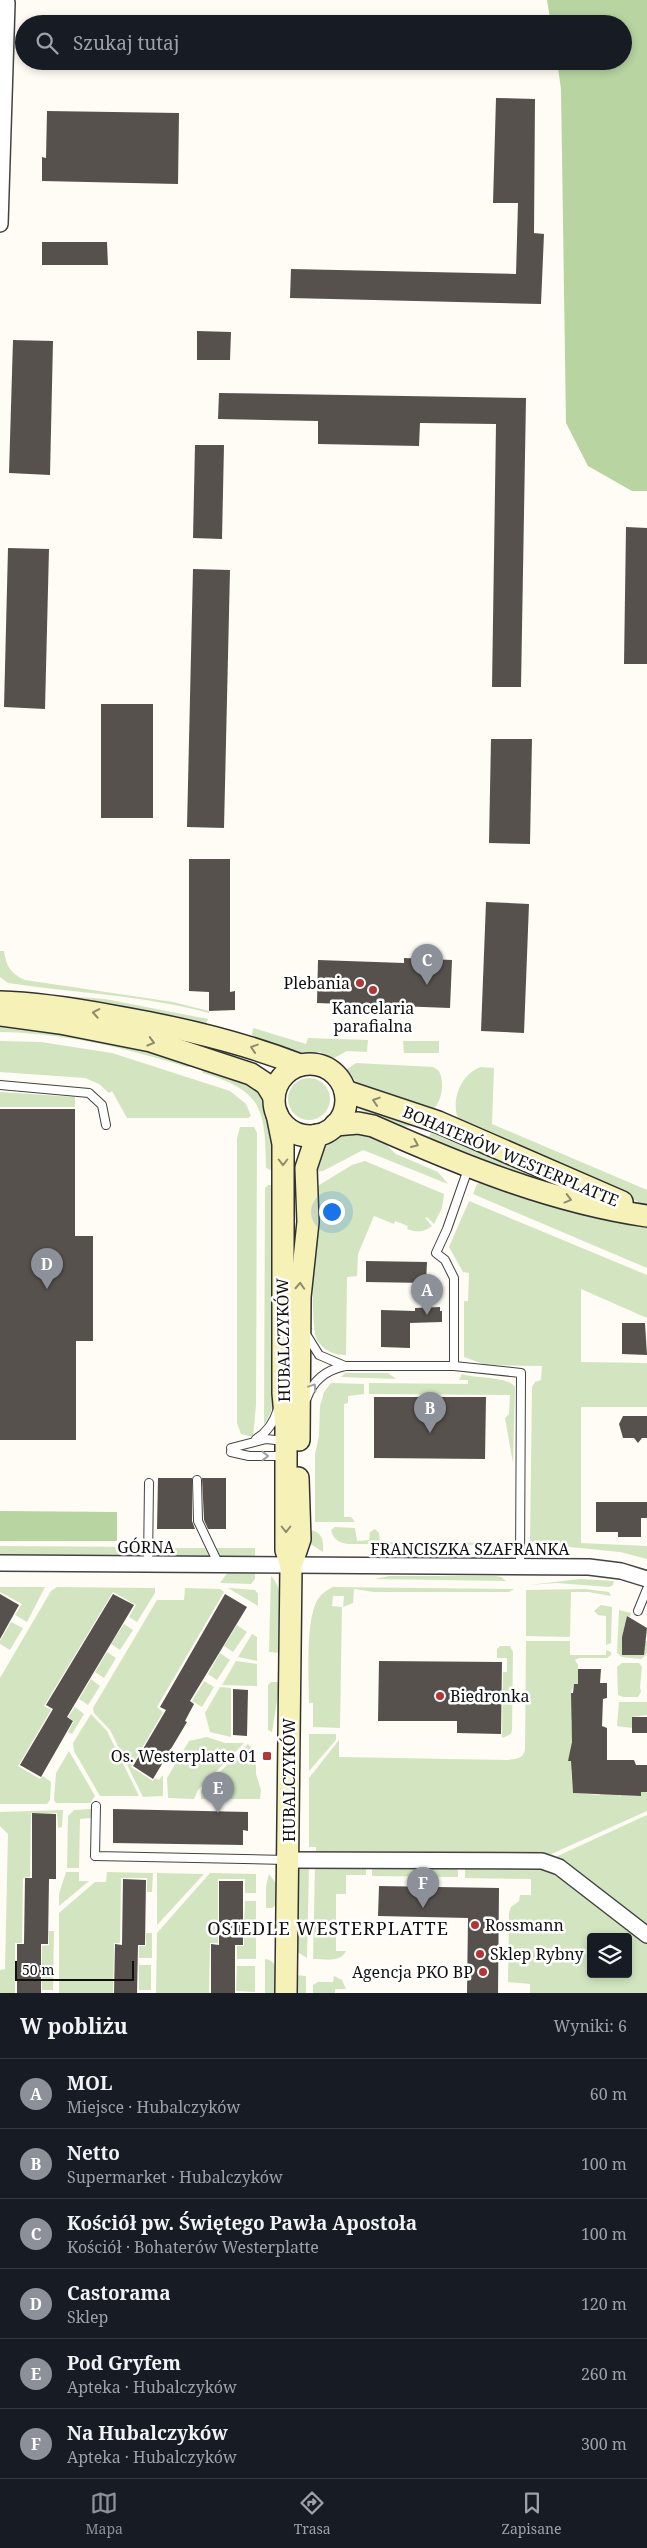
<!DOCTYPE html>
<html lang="pl">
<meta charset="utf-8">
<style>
body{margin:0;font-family:"Noto Serif",serif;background:#242831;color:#f1f3f6}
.controls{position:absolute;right:15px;bottom:15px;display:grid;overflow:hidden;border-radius:5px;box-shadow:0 2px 8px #0003}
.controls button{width:45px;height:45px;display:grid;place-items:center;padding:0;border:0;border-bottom:1px solid #363941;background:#171b24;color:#f1f3f6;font:25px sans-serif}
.scale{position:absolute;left:15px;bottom:12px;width:119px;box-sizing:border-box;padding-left:5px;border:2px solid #101010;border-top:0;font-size:14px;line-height:18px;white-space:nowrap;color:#101010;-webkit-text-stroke:4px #fff;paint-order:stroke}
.you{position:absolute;left:331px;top:1211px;width:18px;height:18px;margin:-12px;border:4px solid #fff;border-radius:50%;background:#1a73e8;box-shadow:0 0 0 8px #1a73e833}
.badge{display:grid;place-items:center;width:32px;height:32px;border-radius:50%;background:#8c9099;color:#fff;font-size:16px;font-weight:700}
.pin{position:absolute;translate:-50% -41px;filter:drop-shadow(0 1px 2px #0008)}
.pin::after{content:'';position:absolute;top:26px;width:18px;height:15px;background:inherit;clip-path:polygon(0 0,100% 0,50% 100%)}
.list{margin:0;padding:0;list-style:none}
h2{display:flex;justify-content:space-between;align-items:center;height:65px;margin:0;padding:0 20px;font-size:21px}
h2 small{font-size:16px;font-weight:400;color:#9ea1a6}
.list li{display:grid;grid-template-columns:32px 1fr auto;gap:15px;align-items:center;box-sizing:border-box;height:70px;padding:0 20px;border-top:1px solid #363941}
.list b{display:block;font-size:19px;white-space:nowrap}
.list p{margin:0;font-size:16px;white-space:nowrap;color:#9ea1a6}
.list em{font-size:16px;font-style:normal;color:#9ea1a6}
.icon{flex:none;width:28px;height:28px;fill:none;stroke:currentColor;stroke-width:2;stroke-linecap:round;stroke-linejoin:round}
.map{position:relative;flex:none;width:647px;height:1993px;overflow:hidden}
.search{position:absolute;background:#171b24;box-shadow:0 2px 8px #0003;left:15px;right:15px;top:15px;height:55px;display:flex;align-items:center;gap:12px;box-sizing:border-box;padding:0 18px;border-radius:28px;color:#9ea1a6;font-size:19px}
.sheet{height:485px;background:#171b24}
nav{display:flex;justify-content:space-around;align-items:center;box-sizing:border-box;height:70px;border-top:1px solid #363941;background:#171b24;font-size:14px;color:#9ea1a6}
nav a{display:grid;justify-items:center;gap:2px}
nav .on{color:#8c9099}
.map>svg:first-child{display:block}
.green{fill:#d2e5c0;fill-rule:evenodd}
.forest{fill:#b7d4a1}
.building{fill:#57514d}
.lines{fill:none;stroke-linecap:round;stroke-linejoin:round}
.lane-casing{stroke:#434343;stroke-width:10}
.street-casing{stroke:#434343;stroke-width:18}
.secondary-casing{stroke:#323232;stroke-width:24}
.lane{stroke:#fff;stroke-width:8}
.street{stroke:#fff;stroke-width:15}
.secondary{stroke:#f6f1b6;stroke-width:21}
.oneway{stroke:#8e8c6b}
.oneway2{stroke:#9f9f9f}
.poi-dot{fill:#b13638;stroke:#fff;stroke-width:2}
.labels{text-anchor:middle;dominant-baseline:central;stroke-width:5;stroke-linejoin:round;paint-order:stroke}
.poi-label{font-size:16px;fill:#101010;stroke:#fff;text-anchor:end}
.street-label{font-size:16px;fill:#101010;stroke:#fff}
.neighbourhood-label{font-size:18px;letter-spacing:1px;fill:#101010;stroke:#fff}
</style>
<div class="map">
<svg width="647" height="1993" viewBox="0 0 647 1993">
<rect width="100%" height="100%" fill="#fefcf4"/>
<!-- green -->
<g class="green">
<path d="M0 951H4C6 966 11 974 25 980L173 1002 209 1011V1013C142 995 75 993 8 983L0 977Z"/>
<path d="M0 991 105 999 208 1019 206 1024 111 1004Z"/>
<path d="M0 1025 125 1045 193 1063 191 1067H187C125 1048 65 1033 0 1032Z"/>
<path d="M253 1028 306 1044 308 1038 368 1040 367 1052 347 1051 334 1058 320 1052 298 1054 256 1040 252 1036Z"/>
<path d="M0 1041 41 1042 112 1053 230 1091 246 1104 251 1116 248 1118H127L112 1091 109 1093 99 1084 85 1078 0 1072Z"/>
<path d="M403 1041H439V1053H404Z"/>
<path d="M356 1063 433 1067 439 1071C445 1083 442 1100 433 1110L358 1085 347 1069Z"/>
<path d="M481 1067 494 1068 492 1124 647 1190V1206L459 1121C450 1102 460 1074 481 1067Z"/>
<path d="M201 1069C213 1072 232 1073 242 1079 273 1098 273 1139 273 1171L266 1168C265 1109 263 1091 203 1073Z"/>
<circle cx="309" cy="1099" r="21"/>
<path d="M0 1092 75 1097V1107H0Z"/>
<path d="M355 1107H360L419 1124C397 1133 376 1117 355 1107Z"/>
<path d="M240 1127H254L257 1133 256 1405 253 1437 241 1434 237 1423V1139Z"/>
<path d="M433 1131 551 1179 558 1187 507 1173 430 1141 428 1137Z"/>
<path d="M349 1132 378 1137 396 1154 438 1172 448 1184 363 1150 323 1171 314 1172 326 1141Z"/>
<path d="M365 1161 444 1194 442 1208 434 1224 427 1217 425 1218 432 1226C425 1232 417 1233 407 1229L408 1226 395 1221 394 1224 374 1216 358 1254 357 1276 347 1277 346 1355C334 1355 324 1351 317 1340 309 1325 314 1210 316 1187L352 1165Z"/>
<path d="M483 1181 542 1201 647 1228V1268L473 1194 477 1184Z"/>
<path d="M268 1185H273V1401L271 1412 264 1425 265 1188Z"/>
<path d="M469 1201 647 1275V1318L581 1289V1362L647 1363V1407H581V1543L647 1546V1559L620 1552 530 1543 532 1387 535 1382 541 1380 542 1366 486 1365 464 1357V1301H468L469 1273 463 1272 449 1247Z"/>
<path d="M345 1373H388L396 1379 341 1377Z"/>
<path d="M462 1374C476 1379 508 1376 515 1387L513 1463 505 1418 509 1414 510 1395 369 1394V1383L468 1384V1380H459Z"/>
<path d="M331 1383 364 1384V1394L348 1396V1403L344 1404V1517H351L355 1522H315V1454L319 1436 320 1406 324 1392Z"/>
<path d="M335 1527 355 1528 357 1541 369 1540 370 1532 375 1529 379 1533 380 1542 506 1543V1545L348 1544C339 1543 333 1539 331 1530Z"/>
<path d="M306 1530C321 1530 324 1538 323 1552L309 1543Z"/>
<path d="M0 1546 144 1547 140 1557 0 1556Z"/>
<path d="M153 1548H205L210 1557H159L154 1552Z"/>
<path d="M216 1548H255V1558L220 1557Z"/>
<path d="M228 1572 255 1573V1579L251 1584 220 1583Z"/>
<path d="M271 1576C287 1591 280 1631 280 1653L269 1652Z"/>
<path d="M389 1576H495L501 1577 506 1581 375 1579Z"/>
<path d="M580 1579 614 1581 613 1585 609 1587 556 1583 529 1585Z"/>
<path d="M0 1587H45L27 1622 15 1615 22 1604 0 1592Z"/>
<path d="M57 1587 155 1588V1593L137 1622 129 1617 136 1605 113 1592 44 1706 51 1710 18 1766 40 1779 43 1776 51 1782 50 1800 47 1804H0V1678L51 1591Z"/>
<path d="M333 1587 514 1589 509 1592H374L354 1589 353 1603 343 1607 344 1596H333L332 1606 342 1607 340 1728 313 1727V1703H309C309 1677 305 1620 318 1599 322 1593 327 1590 333 1587Z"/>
<path d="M185 1588 220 1589 224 1592 157 1707 163 1712 131 1767 153 1781 155 1778 159 1780 163 1775V1796L143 1797 110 1730 94 1713 93 1708 157 1600H184Z"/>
<path d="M228 1588 255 1590 258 1594V1606Z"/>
<path d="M585 1589 609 1592 611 1596 589 1592H571L570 1637 526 1636V1590Z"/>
<path d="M601 1605 612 1607 611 1643 606 1645V1616L598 1615 594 1611Z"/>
<path d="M619 1610 631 1613 630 1617 627 1616 622 1637V1655H644V1641H647V1654L641 1659 622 1657 617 1653Z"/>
<path d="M11 1622 23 1628 10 1650 0 1644V1641Z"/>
<path d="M124 1624 133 1630 120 1650 111 1644Z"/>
<path d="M237 1625 247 1632 233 1652 224 1646Z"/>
<path d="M252 1634 257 1637V1661L238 1657Z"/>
<path d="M526 1641H570V1655H606V1650L611 1652V1655L607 1658H579L575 1660 578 1665V1684H574L571 1693 575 1720H571L573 1742H569L575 1743 568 1761H573V1770H571L573 1793 600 1795 601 1791H619V1798L620 1794 641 1796V1792H647V1811L547 1856 316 1852V1847H309V1778L339 1740V1757L507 1760C515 1759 524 1759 525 1749Z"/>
<path d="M500 1646H510L513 1652 512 1730 511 1734 502 1738 503 1672H507V1658H497V1649Z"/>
<path d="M107 1652 116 1658 104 1678 95 1672Z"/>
<path d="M220 1653 230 1660 217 1680 208 1674Z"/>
<path d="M236 1661 257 1664V1686L222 1685Z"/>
<path d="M622 1663H639L642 1667 640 1687 641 1692 638 1697H623L618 1695 617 1667Z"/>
<path d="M91 1679 100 1686 88 1705 79 1699Z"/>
<path d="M204 1681 214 1687 202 1707 192 1701Z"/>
<path d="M271 1682H280L272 1732 268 1730V1685Z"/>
<path d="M220 1687 231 1688V1737L210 1732 205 1713Z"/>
<path d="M619 1702H647V1715L632 1717V1728L617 1726Z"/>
<path d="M75 1707 84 1714 72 1734 68 1732 74 1721 68 1717Z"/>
<path d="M91 1714 107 1731 139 1796H100L74 1751 73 1743Z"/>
<path d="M309 1734H336V1740L309 1771Z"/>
<path d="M207 1737 225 1743H244L198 1790 194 1799 168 1798 167 1778 189 1741Z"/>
<path d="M248 1744 256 1752V1774L261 1790 260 1799H201V1791Z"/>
<path d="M69 1751 95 1796 90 1803H56L54 1800 56 1773Z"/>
<path d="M91 1809V1818L80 1819 79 1868H67L68 1816 74 1810Z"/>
<path d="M63 1810 62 1827 58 1828 57 1813H31L30 1877 23 1878 22 1943H15V1993H0V1970L5 1969 8 1834 0 1826V1812Z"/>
<path d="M647 1815V1930L551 1859Z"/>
<path d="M304 1865H309L307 1958 296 1951 297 1872Z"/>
<path d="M315 1865H366V1875H346V1894H336V1951H346C340 1963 325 1959 313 1959Z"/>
<path d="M372 1866 458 1867V1877L372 1876Z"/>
<path d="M465 1868 541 1869 556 1874 647 1944V1993H530V1984L508 1982 509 1913 511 1907 519 1901 520 1895H531V1879L465 1878ZM591 1937H628V1974H591Z"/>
<path d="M66 1872H79V1881H89L59 1906V1894Z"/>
<path d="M107 1872 153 1873 152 1892H147V1878H121L120 1943H114L113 1993H59V1913L95 1882H106Z"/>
<path d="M157 1873 204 1874 157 1925Z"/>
<path d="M210 1873 256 1874V1893H245V1879H218V1943H210L209 1993H156L157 1933Z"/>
<path d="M269 1874 277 1885V1904L272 1908H266V1886Z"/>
<path d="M245 1901H256V1925H244Z"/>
<path d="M49 1931H54L53 1990H42V1946L49 1945Z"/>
<path d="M146 1933H152V1958H139V1946H146Z"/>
<path d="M244 1933H256V1959H237V1946H244Z"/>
<path d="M265 1959C281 1961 277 1980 277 1993H265Z"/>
<rect x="139" y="1965" width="12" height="25"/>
<path d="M237 1966H255V1992L236 1991Z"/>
<path d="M294 1975 306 1976V1993H293Z"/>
<path d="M334 1976 342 1980 346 1989H335V1993H313V1985L318 1982H333Z"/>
</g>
<!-- forest -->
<g class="forest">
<path d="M547 0H647V491H632L588 466 566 423 561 89 557 61H623V24H551Z"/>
<path d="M0 1511 117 1512V1541H0Z"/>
</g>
<!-- building -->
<g class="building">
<path d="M496 98 535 99 534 233 544 234 541 304 290 298 291 269 516 274 518 203H493Z"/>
<path d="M47 111 179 113 178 184 42 181V157L46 158Z"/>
<path d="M42 242H107L108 265H42Z"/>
<path d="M197 331 231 332 230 360H197Z"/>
<path d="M13 340 53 341 50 475 9 473Z"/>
<path d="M219 393 526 398 521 687H492L496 424 420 423 419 446 318 444V421L218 419Z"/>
<path d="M195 445H224L222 539 193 538Z"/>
<path d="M626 527 647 528V664H624Z"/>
<path d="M8 548 49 549 45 709 4 707Z"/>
<path d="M193 569 230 570 224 828 187 827Z"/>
<rect x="101" y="704" width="52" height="114"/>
<path d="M491 739H532L530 844 489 843Z"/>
<path d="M189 859H230V992L235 991V1010L209 1011V992L189 991Z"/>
<path d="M486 902 529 904 524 1033 481 1031Z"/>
<path d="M404 958 452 960 450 1008 317 1003 318 960 404 963Z"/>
<path d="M0 1109H75V1236H93V1341H76V1440H0Z"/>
<path d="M366 1261 427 1262 426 1283 366 1282Z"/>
<path d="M440 1307V1311H442V1322L410 1323V1348L381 1347V1310L415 1311V1308Z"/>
<path d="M622 1323H645L647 1355 622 1354Z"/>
<path d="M374 1397H486L485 1459 374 1458Z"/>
<path d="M623 1416H647V1438H642L638 1443 634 1438H623L619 1424Z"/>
<path d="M158 1478H192V1521L195 1529H157Z"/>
<path d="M202 1478H226V1529H208L204 1520Z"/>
<path d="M596 1502H647V1518H641V1537H618V1532H596Z"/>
<path d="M0 1594 19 1605 0 1639Z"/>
<path d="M113 1594 134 1605 67 1717 73 1721 41 1777 20 1765 53 1709 46 1705Z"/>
<path d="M225 1594 247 1607 190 1701 194 1704 185 1721 187 1722 153 1779 133 1766 166 1710 160 1707Z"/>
<path d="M627 1616 647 1628 644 1655H622V1637Z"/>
<path d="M379 1661 502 1662 501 1734 457 1733V1721H378Z"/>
<path d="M578 1669H601L600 1683H607V1698L603 1699 602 1726 607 1728V1760H634L636 1765H647V1792H641V1796L573 1793 571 1761H568L572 1742 571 1693H573L574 1684H578Z"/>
<path d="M233 1689 248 1690 247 1736 233 1735Z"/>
<rect x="632" y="1717" width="15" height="16"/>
<path d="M113 1809 248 1812V1831L243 1830V1845L113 1843Z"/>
<path d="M32 1813 56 1814V1879H49L48 1944H41V1993H17V1944H24L25 1878H32Z"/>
<path d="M123 1879 146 1880 145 1945H138L137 1993H114L115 1944 122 1945Z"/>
<path d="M219 1881H243V1945H235V1993H211V1944L219 1945Z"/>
<path d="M379 1886 499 1888 498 1993H467L468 1918 378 1916Z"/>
</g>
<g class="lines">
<!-- lane casing -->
<g class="lane-casing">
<g id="lane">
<path d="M0 1085 89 1093 102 1105 106 1125"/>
<path d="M306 1334 319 1355 345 1366"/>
<path d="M454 1366V1278L445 1260 436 1253 447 1229 468 1169"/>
<path d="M307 1398C313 1380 326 1370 345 1366H454L521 1373 520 1566"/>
<path d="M256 1439C268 1432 274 1422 278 1409"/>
<path d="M231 1448 266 1439 285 1441"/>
<path d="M231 1452 249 1456H286"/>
<path d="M197 1480 198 1521 219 1565"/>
<path d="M148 1564 149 1483"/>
<path d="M638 1611 647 1589"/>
<path d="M96 1806 95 1856 286 1860"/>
</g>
</g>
<!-- street casing -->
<g class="street-casing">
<g id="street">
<path d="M0 224 7 3"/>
<path d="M0 1563 589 1567 621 1571 647 1579"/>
<path d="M288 1860 542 1861 559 1867 647 1935"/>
</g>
</g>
<!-- secondary casing -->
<g class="secondary-casing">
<g id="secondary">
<path d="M0 1002C38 1003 75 1009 113 1016 177 1027 239 1041 300 1065"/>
<path d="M0 1015 60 1023 151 1041 251 1074 266 1084 274 1097"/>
<circle cx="310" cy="1100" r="36"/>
<path d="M345 1091 438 1122 622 1202"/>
<path d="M277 1114 283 1144V1393L286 1427V1550L291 1566 286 1993"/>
<path d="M335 1125 358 1123 373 1126C461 1165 551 1202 647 1216"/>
<path d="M299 1440 300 1297 308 1222 306 1168 317 1135"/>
<path d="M292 1563 300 1539 298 1478"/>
</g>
</g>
<!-- lane -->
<use href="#lane" class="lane"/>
<!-- street -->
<use href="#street" class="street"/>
<!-- secondary -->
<use href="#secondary" class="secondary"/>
</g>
<!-- one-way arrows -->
<defs><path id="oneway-chevron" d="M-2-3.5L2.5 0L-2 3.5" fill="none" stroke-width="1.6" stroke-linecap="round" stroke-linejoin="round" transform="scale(1.25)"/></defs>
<g class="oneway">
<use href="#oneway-chevron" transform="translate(96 1013) rotate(-170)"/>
<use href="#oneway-chevron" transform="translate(151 1042) rotate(16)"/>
<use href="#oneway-chevron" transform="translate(254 1048) rotate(-162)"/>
<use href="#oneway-chevron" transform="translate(376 1101) rotate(-162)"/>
<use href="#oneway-chevron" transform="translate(415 1144) rotate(23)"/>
<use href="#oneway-chevron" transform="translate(283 1162) rotate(90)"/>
<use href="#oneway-chevron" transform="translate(568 1199) rotate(15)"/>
<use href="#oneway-chevron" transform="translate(300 1286) rotate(-87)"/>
<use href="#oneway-chevron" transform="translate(286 1529) rotate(90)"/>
</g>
<g class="oneway2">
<use href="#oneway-chevron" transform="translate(313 1387) rotate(-56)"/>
<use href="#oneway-chevron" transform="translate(265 1456)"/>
</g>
<!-- markers -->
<g class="poi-dot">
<circle cx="360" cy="983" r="5"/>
<circle cx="373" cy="990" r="5"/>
<circle cx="440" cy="1696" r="5"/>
<rect x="262" y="1751" width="10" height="10" rx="2.5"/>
<circle cx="475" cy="1925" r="5"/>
<circle cx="480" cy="1954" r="5"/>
<circle cx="483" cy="1972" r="5"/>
</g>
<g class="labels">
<!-- poi labels -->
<g class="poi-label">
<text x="350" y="983">Plebania</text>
<text x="373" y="1008" text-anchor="middle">Kancelaria<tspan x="373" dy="18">parafialna</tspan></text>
<text x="450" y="1696" text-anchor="start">Biedronka</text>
<text x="257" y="1756">Os. Westerplatte 01</text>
<text x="485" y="1925" text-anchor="start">Rossmann</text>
<text x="490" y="1954" text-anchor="start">Sklep Rybny</text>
<text x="473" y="1972">Agencja PKO BP</text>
</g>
<!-- street labels -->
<g class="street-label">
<text transform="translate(511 1156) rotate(23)">BOHATERÓW WESTERPLATTE</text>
<text transform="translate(283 1340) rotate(-91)">HUBALCZYKÓW</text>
<text x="146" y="1547">GÓRNA</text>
<text x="470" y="1549">FRANCISZKA SZAFRANKA</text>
<text transform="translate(289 1780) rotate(-90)">HUBALCZYKÓW</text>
</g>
<!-- neighbourhood labels -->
<g class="neighbourhood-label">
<text x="328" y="1928">OSIEDLE WESTERPLATTE</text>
</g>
</g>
</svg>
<div class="controls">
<button><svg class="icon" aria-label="layers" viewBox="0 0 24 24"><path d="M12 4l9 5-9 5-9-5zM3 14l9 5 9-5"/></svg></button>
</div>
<div class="scale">50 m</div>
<div class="you"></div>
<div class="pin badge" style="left:427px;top:1315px">A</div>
<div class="pin badge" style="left:430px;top:1433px">B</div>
<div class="pin badge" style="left:427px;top:985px">C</div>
<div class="pin badge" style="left:47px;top:1289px">D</div>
<div class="pin badge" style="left:218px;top:1813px">E</div>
<div class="pin badge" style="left:423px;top:1908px">F</div>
<div class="search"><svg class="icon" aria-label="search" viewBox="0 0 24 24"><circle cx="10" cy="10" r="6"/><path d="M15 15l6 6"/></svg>Szukaj tutaj</div>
</div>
<section class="sheet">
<h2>W pobliżu<small>Wyniki: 6</small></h2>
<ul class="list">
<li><span class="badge">A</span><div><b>MOL</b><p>Miejsce · Hubalczyków</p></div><em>60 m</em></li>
<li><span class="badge">B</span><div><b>Netto</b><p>Supermarket · Hubalczyków</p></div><em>100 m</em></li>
<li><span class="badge">C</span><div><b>Kościół pw. Świętego Pawła Apostoła</b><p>Kościół · Bohaterów Westerplatte</p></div><em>100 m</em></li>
<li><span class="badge">D</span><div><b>Castorama</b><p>Sklep</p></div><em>120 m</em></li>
<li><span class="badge">E</span><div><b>Pod Gryfem</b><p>Apteka · Hubalczyków</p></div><em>260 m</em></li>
<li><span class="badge">F</span><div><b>Na Hubalczyków</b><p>Apteka · Hubalczyków</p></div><em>300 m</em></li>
</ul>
</section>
<nav>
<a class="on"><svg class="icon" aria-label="map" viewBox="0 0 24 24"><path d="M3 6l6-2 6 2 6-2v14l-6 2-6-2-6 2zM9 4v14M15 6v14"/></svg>Mapa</a>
<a><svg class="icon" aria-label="directions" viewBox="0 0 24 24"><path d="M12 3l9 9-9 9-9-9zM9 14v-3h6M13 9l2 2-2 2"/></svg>Trasa</a>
<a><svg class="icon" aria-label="saved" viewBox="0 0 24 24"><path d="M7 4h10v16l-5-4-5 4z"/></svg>Zapisane</a>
</nav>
